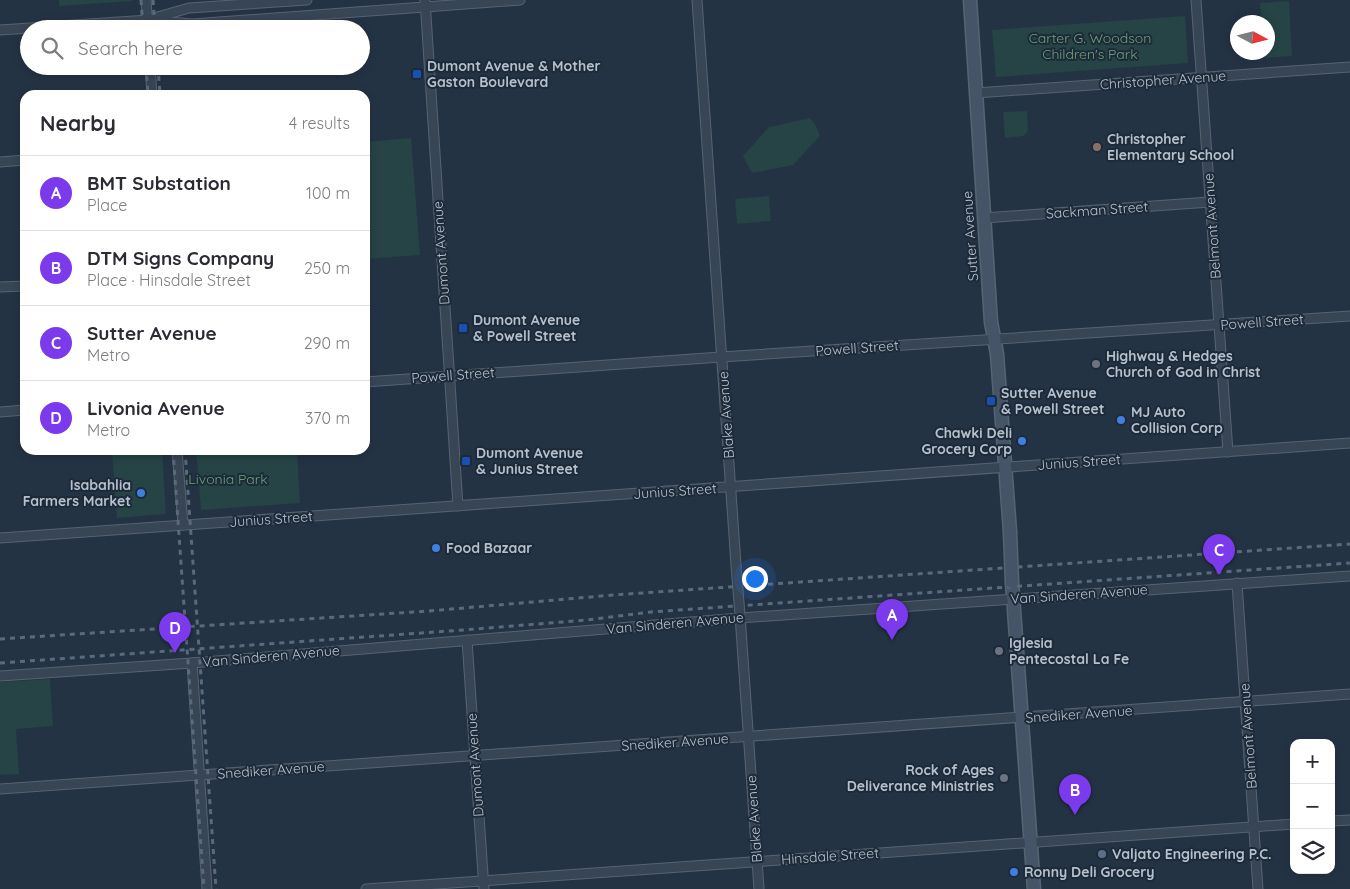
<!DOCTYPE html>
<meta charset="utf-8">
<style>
body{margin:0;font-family:Quicksand,sans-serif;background:#f7f7f7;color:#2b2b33}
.controls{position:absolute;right:15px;bottom:15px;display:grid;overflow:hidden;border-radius:10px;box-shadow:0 2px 8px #0003}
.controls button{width:45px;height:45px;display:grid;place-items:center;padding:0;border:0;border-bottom:1px solid #e1e1e2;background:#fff;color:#2b2b33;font:25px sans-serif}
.compass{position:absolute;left:1230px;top:15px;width:45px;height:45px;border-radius:50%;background:#fff;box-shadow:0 2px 8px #0003;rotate:97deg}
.you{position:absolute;left:754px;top:578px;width:18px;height:18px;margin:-12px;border:4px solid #fff;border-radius:50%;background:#1a73e8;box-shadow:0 0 0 8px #1a73e833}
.badge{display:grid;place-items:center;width:32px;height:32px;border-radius:50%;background:#7c3aed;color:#fff;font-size:16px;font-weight:700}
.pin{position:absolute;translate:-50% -41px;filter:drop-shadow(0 1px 2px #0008)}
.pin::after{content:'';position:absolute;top:26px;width:18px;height:15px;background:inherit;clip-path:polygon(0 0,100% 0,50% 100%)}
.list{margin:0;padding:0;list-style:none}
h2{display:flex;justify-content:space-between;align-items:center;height:65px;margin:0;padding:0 20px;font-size:21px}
h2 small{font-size:16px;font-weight:400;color:#7c7c81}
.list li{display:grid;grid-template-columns:32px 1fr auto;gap:15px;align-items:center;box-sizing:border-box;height:75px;padding:0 20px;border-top:1px solid #e1e1e2}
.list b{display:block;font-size:19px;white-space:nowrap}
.list p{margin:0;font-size:16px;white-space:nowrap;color:#7c7c81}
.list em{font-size:16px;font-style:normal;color:#7c7c81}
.icon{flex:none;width:28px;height:28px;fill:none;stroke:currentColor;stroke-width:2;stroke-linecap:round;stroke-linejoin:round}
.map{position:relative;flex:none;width:1350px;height:889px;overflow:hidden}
.search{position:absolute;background:#fff;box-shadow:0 2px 8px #0003;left:20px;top:20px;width:350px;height:55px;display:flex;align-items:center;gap:12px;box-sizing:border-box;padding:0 18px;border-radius:28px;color:#7c7c81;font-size:19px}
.panel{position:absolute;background:#fff;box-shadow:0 2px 8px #0003;left:20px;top:90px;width:350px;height:365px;border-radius:15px}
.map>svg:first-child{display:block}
.green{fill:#264345}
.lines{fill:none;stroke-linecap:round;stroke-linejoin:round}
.street-casing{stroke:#576371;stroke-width:11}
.secondary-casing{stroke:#576371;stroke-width:15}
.street{stroke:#384554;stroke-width:9}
.secondary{stroke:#465467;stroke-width:12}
.rail{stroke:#5a697b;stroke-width:3;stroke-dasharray:5 5;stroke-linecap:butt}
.street-bridge-casing{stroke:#576371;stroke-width:11;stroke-linecap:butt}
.secondary-bridge-casing{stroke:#576371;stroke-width:15;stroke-linecap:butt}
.street-bridge{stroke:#384554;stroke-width:9}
.secondary-bridge{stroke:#465467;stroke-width:12}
.transit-dot{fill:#1a4fb4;stroke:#1d2a39;stroke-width:2}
.education-dot{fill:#8d6e63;stroke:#1d2a39;stroke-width:2}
.worship-dot{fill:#6b7280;stroke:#1d2a39;stroke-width:2}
.shop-dot{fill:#3f7fe0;stroke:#1d2a39;stroke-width:2}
.service-dot{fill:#5c6f8a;stroke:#1d2a39;stroke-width:2}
.labels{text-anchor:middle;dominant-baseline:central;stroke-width:4;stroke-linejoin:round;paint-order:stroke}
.park-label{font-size:14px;fill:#6aa174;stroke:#1d2a39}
.poi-label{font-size:14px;font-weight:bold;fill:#b6c0cd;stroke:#1d2a39;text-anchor:start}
.street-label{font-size:14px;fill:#b6c0cd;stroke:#1d2a39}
</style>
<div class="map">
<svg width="1350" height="889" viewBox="0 0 1350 889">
<rect width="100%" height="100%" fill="#243344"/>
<!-- green -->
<g class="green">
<path d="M59 0H132V1L59 6Z"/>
<path d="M1289 1 1292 56 1264 58V53L1268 52V22H1262L1260 3Z"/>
<path d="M1185 16 1188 63 996 77 992 30Z"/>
<path d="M1027 111 1028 131 1023 136 1005 138 1003 112Z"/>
<path d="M810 118 816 126 820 136 793 165 752 173 743 156 769 127Z"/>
<path d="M411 138 420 255 365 259V142Z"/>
<path d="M769 196 771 221 737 224 735 199Z"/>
<path d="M112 450H162L166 514 117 518Z"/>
<path d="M196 450H297L300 503 201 510Z"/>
<path d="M50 679 53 726 16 729 19 774 0 775V682Z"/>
</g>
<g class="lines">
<!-- street casing -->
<g class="street-casing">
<g id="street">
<path d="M146 0 148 29"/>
<path d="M425 0 458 506"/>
<path d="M697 0 736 565"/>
<path d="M1196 0 1228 452"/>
<path d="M154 18 189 8 307 0"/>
<path d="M0 30 148 20 192 24 520 0"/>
<path d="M150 66 152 95"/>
<path d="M976 93 1350 67"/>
<path d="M0 162 25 160"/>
<path d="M984 218 1210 202"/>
<path d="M0 287 25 286"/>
<path d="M365 382 721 357 1350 316"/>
<path d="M0 412 25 410"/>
<path d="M177 450 183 525"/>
<path d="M0 538 1350 443"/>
<path d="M1237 583 1258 889"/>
<path d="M740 615 759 889"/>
<path d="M467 640 484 889"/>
<path d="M192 663 207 889"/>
<path d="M0 676 192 663 740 618 1350 576"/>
<path d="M0 789 1350 694"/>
<path d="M1331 821 1350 820"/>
<path d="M366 889 1294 824"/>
</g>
</g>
<!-- secondary casing -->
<g class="secondary-casing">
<g id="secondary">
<path d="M970 0 991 322 997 354 1010 532"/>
<path d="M1012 582 1034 889"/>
</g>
</g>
<!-- street -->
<use href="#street" class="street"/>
<!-- secondary -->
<use href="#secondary" class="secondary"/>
<!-- rail -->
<g class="rail">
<path d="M141 0 143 29"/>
<path d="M153 0 155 29"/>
<path d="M146 66 148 95"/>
<path d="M158 66 160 95"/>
<path d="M173 450 204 889"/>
<path d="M185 450 216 889"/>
<path d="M0 639 429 611 613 595 1350 544"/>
<path d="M0 663 463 630 587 620 651 612 1350 563"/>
</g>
<!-- street-bridge casing -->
<g class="street-bridge-casing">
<path id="street-bridge" d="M736 565 740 615"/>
</g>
<!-- secondary-bridge casing -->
<g class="secondary-bridge-casing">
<path id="secondary-bridge" d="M1010 532 1012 582"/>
</g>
<!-- street-bridge -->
<use href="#street-bridge" class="street-bridge"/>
<!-- secondary-bridge -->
<use href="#secondary-bridge" class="secondary-bridge"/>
</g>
<!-- markers -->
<g class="transit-dot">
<rect x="412" y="69" width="10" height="10" rx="2.5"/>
<rect x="458" y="323" width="10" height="10" rx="2.5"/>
<rect x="986" y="396" width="10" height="10" rx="2.5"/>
<rect x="461" y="456" width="10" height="10" rx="2.5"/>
</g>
<circle class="education-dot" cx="1097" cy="147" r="5"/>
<g class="worship-dot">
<circle cx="1096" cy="364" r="5"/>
<circle cx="999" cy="651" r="5"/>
<circle cx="1004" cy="778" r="5"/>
</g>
<g class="shop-dot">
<circle cx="1121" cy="420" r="5"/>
<circle cx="1022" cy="441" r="5"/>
<circle cx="141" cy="493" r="5"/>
<circle cx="436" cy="548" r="5"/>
<circle cx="1014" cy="872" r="5"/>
</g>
<circle class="service-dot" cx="1102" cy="854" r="5"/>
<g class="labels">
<!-- park labels -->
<g class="park-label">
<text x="1090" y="38">Carter G. Woodson<tspan x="1090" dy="16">Children's Park</tspan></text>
<text x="228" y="479">Livonia Park</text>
</g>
<!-- poi labels -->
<g class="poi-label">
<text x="427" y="66">Dumont Avenue &amp; Mother<tspan x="427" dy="16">Gaston Boulevard</tspan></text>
<text x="1107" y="139">Christopher<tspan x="1107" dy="16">Elementary School</tspan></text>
<text x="473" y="320">Dumont Avenue<tspan x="473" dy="16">&amp; Powell Street</tspan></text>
<text x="1106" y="356">Highway &amp; Hedges<tspan x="1106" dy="16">Church of God in Christ</tspan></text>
<text x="1001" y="393">Sutter Avenue<tspan x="1001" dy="16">&amp; Powell Street</tspan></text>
<text x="1131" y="412">MJ Auto<tspan x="1131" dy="16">Collision Corp</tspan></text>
<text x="1012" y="433" text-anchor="end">Chawki Deli<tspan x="1012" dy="16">Grocery Corp</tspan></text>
<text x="476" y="453">Dumont Avenue<tspan x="476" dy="16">&amp; Junius Street</tspan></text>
<text x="131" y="485" text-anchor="end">Isabahlia<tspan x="131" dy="16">Farmers Market</tspan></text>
<text x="446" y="548">Food Bazaar</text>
<text x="1009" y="643">Iglesia<tspan x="1009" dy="16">Pentecostal La Fe</tspan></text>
<text x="994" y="770" text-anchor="end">Rock of Ages<tspan x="994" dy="16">Deliverance Ministries</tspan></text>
<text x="1112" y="854">Valjato Engineering P.C.</text>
<text x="1024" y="872">Ronny Deli Grocery</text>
</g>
<!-- street labels -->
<g class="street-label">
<text transform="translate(1163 80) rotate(-4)">Christopher Avenue</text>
<text transform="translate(1097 210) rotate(-4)">Sackman Street</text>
<text transform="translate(1212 226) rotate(-94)">Belmont Avenue</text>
<text transform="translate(970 236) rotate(-94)">Sutter Avenue</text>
<text transform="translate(441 253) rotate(-94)">Dumont Avenue</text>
<text transform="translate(1262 322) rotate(-4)">Powell Street</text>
<text transform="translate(857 348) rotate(-4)">Powell Street</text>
<text transform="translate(453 375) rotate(-4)">Powell Street</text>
<text transform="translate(726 415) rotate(-94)">Blake Avenue</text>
<text transform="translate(1079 462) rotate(-4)">Junius Street</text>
<text transform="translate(675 491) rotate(-4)">Junius Street</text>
<text transform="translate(271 519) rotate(-4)">Junius Street</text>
<text transform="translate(1079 594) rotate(-4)">Van Sinderen Avenue</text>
<text transform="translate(675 623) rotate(-5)">Van Sinderen Avenue</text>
<text transform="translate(271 656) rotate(-5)">Van Sinderen Avenue</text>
<text transform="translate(1079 714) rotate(-4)">Snediker Avenue</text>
<text transform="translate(1248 736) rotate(-94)">Belmont Avenue</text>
<text transform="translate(675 742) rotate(-4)">Snediker Avenue</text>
<text transform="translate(475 765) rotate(-94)">Dumont Avenue</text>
<text transform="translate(271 770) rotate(-4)">Snediker Avenue</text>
<text transform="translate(754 819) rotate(-94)">Blake Avenue</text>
<text transform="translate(830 856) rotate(-4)">Hinsdale Street</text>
</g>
</g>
</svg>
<div class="controls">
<button>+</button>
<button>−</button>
<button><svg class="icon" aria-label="layers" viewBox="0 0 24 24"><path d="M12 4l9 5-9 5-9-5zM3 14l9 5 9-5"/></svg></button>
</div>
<svg class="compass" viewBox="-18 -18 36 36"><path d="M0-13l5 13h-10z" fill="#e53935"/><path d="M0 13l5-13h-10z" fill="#7c7c81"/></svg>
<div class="you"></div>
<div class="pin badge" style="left:892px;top:640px">A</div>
<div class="pin badge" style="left:1075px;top:815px">B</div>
<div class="pin badge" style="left:1219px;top:575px">C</div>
<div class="pin badge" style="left:175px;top:653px">D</div>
<div class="search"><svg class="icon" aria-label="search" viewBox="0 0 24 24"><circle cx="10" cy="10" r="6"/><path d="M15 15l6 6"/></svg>Search here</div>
<section class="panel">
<h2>Nearby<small>4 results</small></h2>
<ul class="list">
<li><span class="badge">A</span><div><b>BMT Substation</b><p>Place</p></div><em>100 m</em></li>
<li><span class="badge">B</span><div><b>DTM Signs Company</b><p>Place · Hinsdale Street</p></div><em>250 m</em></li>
<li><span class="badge">C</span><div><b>Sutter Avenue</b><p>Metro</p></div><em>290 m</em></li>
<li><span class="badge">D</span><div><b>Livonia Avenue</b><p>Metro</p></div><em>370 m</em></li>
</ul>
</section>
</div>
